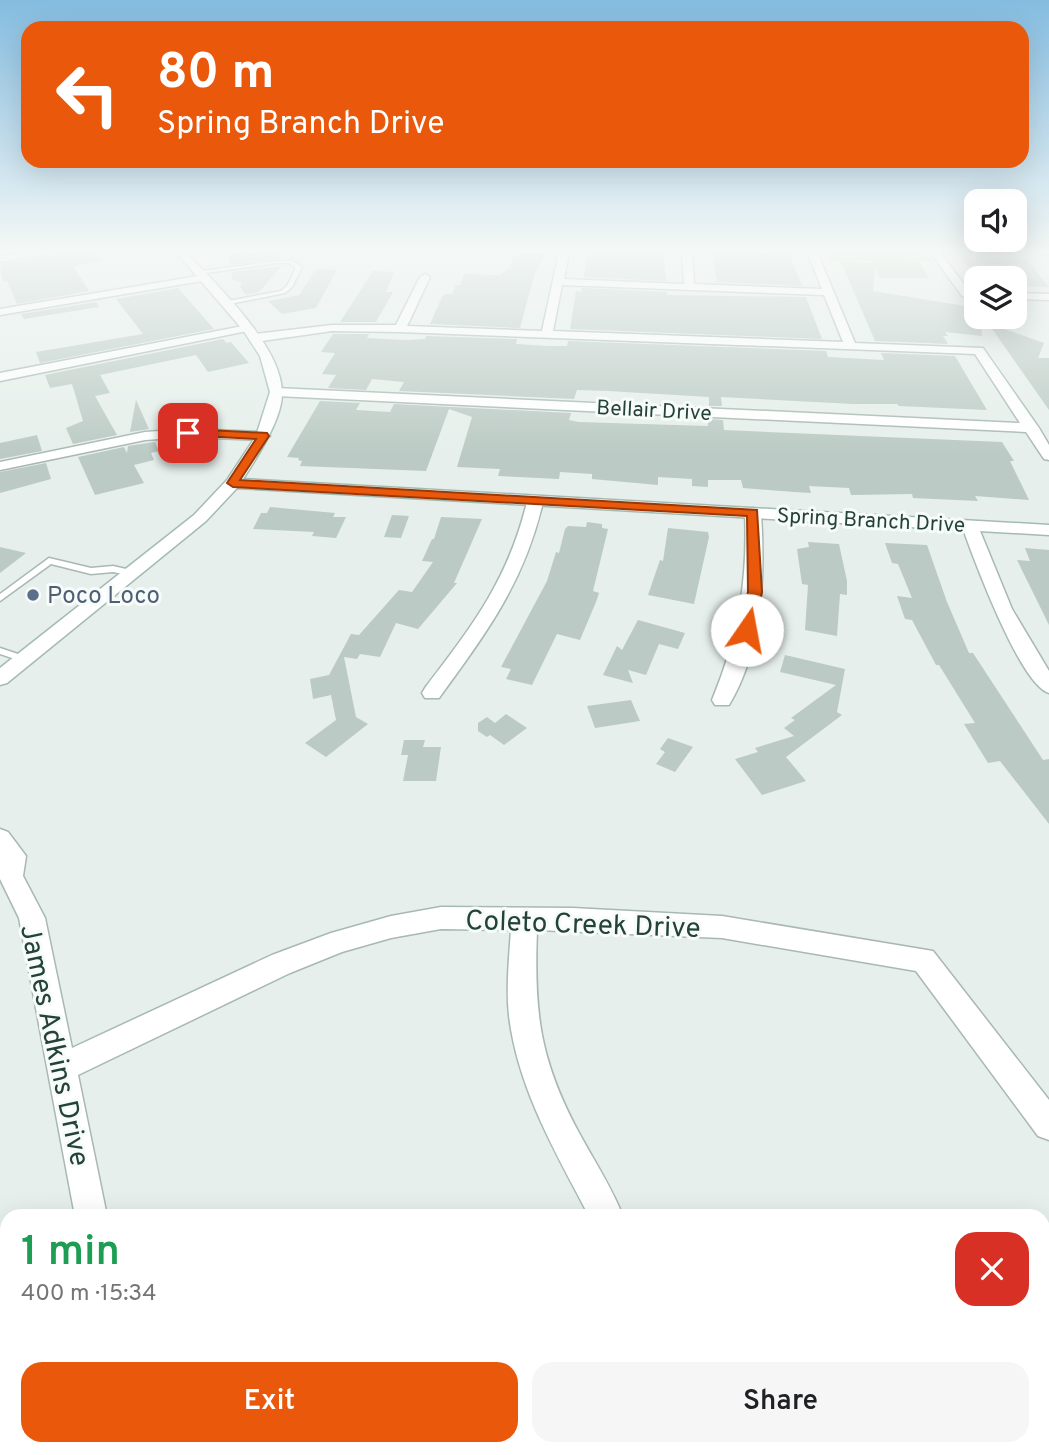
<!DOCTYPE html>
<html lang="en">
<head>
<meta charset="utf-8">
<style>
	:root { --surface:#fff; --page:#f6f6f6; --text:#202124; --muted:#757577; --accent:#ea580c }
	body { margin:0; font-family:Overpass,sans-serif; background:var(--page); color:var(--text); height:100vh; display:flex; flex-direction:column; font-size:26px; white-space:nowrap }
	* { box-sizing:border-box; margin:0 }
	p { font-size:23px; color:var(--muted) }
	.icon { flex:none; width:38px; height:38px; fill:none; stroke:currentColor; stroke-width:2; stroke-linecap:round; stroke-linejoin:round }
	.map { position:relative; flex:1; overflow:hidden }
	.details { position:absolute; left:0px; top:1209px; width:1050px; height:247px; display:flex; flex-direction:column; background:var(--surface); border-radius:21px 21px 0 0; box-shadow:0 7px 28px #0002 }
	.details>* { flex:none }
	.top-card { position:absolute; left:21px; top:21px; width:1008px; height:147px; border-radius:21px; box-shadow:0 7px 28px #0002; background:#ea580c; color:#fff; overflow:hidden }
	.buttons { position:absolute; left:964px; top:189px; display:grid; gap:14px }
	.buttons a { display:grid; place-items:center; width:63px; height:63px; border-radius:14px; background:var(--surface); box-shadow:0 7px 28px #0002; font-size:35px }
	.pin { position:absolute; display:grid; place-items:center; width:60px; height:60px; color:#fff; margin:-30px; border-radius:14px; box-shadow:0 4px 10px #0006 }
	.me { position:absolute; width:77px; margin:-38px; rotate:12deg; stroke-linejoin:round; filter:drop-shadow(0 0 5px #0008) }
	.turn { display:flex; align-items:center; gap:24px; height:147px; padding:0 21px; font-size:32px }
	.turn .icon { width:91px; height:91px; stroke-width:2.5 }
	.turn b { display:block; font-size:49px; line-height:60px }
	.round { display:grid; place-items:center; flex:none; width:74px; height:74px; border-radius:21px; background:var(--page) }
	.head { display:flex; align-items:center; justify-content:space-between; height:119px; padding:0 21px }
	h1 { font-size:42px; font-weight:600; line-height:52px; color:#1e9e55 }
	.primary-button { display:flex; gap:14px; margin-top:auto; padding:14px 21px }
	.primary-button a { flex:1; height:80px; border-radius:21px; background:var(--accent); color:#fff; font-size:28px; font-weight:600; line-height:80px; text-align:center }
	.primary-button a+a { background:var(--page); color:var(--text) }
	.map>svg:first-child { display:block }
	.green { fill:#bfe0c8 }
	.building { fill:#bbcac4 }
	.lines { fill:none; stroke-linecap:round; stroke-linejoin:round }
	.lane-casing { stroke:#a8b8b2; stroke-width:3 }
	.street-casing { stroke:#a8b8b2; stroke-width:3 }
	.secondary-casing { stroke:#a4bbb3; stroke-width:3 }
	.lane { fill:#fff; fill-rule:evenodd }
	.street { fill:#fff; fill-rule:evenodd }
	.secondary { fill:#fff; fill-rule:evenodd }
	.route { fill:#ea580c; stroke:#983908; stroke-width:2 }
	.service-dot { fill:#5c6f8a; stroke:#f7fbf9; stroke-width:2.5 }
	.labels { text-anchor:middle; stroke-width:6; stroke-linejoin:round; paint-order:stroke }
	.far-street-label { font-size:21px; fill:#24423a; stroke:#f7fbf9 }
	.service-label { font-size:24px; fill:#4e5e75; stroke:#f7fbf9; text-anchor:start }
	.near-street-label { font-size:28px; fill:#24423a; stroke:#f7fbf9 }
</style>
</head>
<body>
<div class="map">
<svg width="1049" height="1455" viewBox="0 0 1049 1455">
	<rect width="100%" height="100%" fill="#e6efeb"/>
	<polygon class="green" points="826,252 925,252 931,261 831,261"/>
	<g class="building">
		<polygon points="57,252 101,252 102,261 73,266 89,291 17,304 7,281 3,282 0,264 54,255"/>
		<polygon points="248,252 283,252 284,258 230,265 228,255"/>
		<polygon points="588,252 663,252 666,281 584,277"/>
		<polygon points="712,252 789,252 802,286 717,282"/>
		<polygon points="516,253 545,254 534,276 520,328 430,324 442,297 445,294 452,294 456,285 460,285 464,274 500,275 509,269"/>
		<polygon points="961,257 1026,259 1049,287 1024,286 1027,291 1015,290 1015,278 998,278 987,265 982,278 977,278"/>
		<polygon points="871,260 919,262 929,278 881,278 875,268 873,291 971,307 968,316 981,318 982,336 945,332 948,336 943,336 948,344 875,341 841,262 873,263"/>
		<polygon points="282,266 259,292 246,295 240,287 242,282 233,280 231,272"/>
		<polygon points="316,269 337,270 316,308 282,314 268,301 299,295"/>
		<polygon points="373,271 394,272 386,292 393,292 376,322 340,322"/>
		<polygon points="178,288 214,329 40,363 36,352 143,334 116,299"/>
		<polygon points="582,288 667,292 667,295 806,297 822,339 570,329 576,291 582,292"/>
		<polygon points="96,302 99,307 24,319 21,314"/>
		<polygon points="988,323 1044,343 1038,358 1049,358 1049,410"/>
		<polygon points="333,334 369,334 367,338 407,340 425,339 426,336 517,339 516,344 549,346 567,346 568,341 826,351 828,357 884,360 881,353 955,356 987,410 899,406 897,404 853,404 721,397 722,406 709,406 709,397 608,391 577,390 574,399 399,391 404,382 372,379 366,390 328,388 336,375 322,374 335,353 321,352"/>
		<polygon points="223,339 227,343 231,342 249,363 208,372 196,355 100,375 110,393 95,396 117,435 73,444 66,428 83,421 72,384 50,388 45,375"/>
		<polygon points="136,400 149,429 130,432"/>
		<polygon points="320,401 360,403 356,410 390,412 394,404 571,413 569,420 578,422 708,426 708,419 723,420 724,430 1002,442 1014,461 1010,461 1029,500 975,496 978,501 913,498 912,494 851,495 849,488 809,486 811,493 794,492 743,488 741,480 708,480 708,487 692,486 692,479 658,477 658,485 592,479 592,474 560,472 559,479 498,476 500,469 457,467 472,417 449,409 426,471 300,466 302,461 298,460 299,458 287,457"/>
		<polygon points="37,435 42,451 0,459 0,443"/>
		<polygon points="155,442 159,451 151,453 154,460 134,465 144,483 95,495 78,457 124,447 127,453 128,446"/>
		<polygon points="46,463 51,479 0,493 0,472"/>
		<polygon points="270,507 335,513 333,517 346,517 336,538 312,536 314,532 253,529 261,513 267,513"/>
		<polygon points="392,515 409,516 401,538 384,537"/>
		<polygon points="441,517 482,519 454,583 457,583 418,629 396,623 380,657 360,654 357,659 344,657 356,717 368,724 326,757 305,743 336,720 331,695 313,699 310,679 329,675 351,634 359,635 399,590 412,592 433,562 422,561 432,539 434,539"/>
		<polygon points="587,522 602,524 602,528 608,529 593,591 599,593 596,602 580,640 557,634 532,685 506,679 511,669 501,667 547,581 556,552 559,553 565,529 568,526 586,527"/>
		<polygon points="668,528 708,532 709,537 694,604 648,595 660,560 663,561"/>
		<polygon points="808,542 839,544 847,581 847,595 840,594 837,636 805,630 808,585 802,584 797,549 809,547"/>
		<polygon points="885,543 927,545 947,602 969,653 973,653 1043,760 1049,759 1049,824 1000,761 988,763 964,724 975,723 939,665 936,665 912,620 905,619 897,596 912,598 898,564 892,563"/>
		<polygon points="0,547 26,553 0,573"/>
		<polygon points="1025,548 1049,550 1049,625 1017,560 1030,561"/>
		<polygon points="638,620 685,633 678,649 659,644 646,675 628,670 633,683 603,675 617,646 622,650"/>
		<polygon points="785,655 845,669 837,712 842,715 786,757 806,781 762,795 735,759 758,752 755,748 794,736 784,728 795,720 791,718 836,685 780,672"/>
		<polygon points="631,700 640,721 595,728 587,706"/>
		<polygon points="506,714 527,728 504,745 490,735 487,737 478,731 478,723 487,717 495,723"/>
		<polygon points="668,738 693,747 675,772 656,764 665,752 660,749"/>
		<polygon points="404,740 425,740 423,747 441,747 436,781 403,781 408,755 401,755"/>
	</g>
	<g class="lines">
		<g class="lane-casing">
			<g id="lane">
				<polygon points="277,261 292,261 302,267 292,287 285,293 225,305 223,302 281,291 287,286 296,268 289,263 277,263 199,274 196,272"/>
				<polygon points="49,558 91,568 113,566 135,571 136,573 132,576 113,572 91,574 51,564 0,601 0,594"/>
				<polygon points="0,648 27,657 29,659 24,662 0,654"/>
			</g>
		</g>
		<g class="street-casing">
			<g id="street">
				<polygon points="31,252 54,252 0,262 0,256"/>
				<path d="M559,252H569L564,279L684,284L682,252H692L694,284L822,289L807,252H817L855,343L983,348L1039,428L1049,445V460L1044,459L1026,432L276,396L270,392L276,388L1020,423L975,354L400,332L332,331L255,342L249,338L255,334L332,325H396L420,277L425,274L430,277L407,326L542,331ZM562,285L824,295L843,342L553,331Z"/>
				<polygon points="930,252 940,252 969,291 976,292 976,298 962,296"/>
				<polygon points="1031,252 1049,252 1049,255"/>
				<polygon points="204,275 209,278 208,280 0,315 0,309"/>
				<polygon points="1015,293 1049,294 1049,300 1015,299"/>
				<polygon points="248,325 254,328 252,330 0,381 0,373"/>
				<polygon points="188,429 263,432 270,436 263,440 188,437 145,440 0,470 0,462 145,432"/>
				<path d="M535,497L543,502C524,583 487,632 439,698H425L422,693L425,688C473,625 508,580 527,502Z"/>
				<path d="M753,508L761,513C765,576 763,649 729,705H715L712,700C738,638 748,580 745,513Z"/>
				<path d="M970,521L978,526L1012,609L1049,671V693C1020,685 973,557 962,526Z"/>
				<path d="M0,829L8,832L26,856L23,876L45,918L72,1048L272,955L331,933L391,916L441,907L573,908L722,916L933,951L1049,1100V1140L1038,1136L916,971L722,938L537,930C534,1011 539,1058 578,1131C593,1159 611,1186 623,1216H589C556,1153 518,1089 509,1016C506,988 509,958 511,930L441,929L391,938L342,952L290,973L78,1075L107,1216H75L19,918L0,879Z"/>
				<polygon points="132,1449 170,1449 172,1455 134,1455"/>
				<polygon points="711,1449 750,1449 752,1455 713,1455"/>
			</g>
		</g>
		<g class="secondary-casing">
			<path id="secondary" d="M176,252H186C216,285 281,345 282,392C283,418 257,457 243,479L1049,525V535L237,488L206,521L7,683L0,685V668L194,515L227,480L256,436L270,392L260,356L243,330Z"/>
		</g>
		<use href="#lane" class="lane"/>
		<use href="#street" class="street"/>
		<use href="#secondary" class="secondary"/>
	</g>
	<linearGradient id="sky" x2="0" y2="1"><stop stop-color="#84bce0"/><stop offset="0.55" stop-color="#f4f8f6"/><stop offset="1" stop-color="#f4f8f6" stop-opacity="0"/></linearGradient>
	<rect width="1049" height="455" fill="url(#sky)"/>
	<polygon class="route" points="188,429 267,433 269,436 240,480 757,510 762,592 754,630 747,634 740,630 748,592 747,516 233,487 227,483 256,439 184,435 182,433"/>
	<circle class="service-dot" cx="33" cy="595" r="7"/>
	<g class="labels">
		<g class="far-street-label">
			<text transform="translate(654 410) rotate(3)" y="7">Bellair Drive</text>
			<text transform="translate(871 520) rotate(3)" y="7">Spring Branch Drive</text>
		</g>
		<g class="service-label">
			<text x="47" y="603">Poco Loco</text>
		</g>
		<g class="near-street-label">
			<text transform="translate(583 923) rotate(2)" y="10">Coleto Creek Drive</text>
			<text transform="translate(56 1045) rotate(78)" y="10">James Adkins Drive</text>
		</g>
	</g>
</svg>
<div class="buttons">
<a><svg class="icon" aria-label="sound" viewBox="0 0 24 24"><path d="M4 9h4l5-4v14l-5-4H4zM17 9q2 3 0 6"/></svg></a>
<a><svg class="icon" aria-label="layers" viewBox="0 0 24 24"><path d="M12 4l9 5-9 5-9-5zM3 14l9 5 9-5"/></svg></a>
</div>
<div class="pin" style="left:188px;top:433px;background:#d93025"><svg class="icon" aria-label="arrive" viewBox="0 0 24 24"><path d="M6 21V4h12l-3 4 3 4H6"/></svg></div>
<svg class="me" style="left:747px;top:630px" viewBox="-20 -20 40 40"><circle r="19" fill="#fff"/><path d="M0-13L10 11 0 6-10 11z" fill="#ea580c"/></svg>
<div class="top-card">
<div class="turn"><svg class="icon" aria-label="left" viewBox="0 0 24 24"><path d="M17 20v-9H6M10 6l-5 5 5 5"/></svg><div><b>80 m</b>Spring Branch Drive</div></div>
</div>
<section class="details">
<div class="head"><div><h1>1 min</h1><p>400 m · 15:34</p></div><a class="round" style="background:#d93025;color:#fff"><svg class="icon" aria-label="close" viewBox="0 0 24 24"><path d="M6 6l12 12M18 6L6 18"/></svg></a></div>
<div class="primary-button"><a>Exit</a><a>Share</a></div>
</section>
</div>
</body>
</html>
